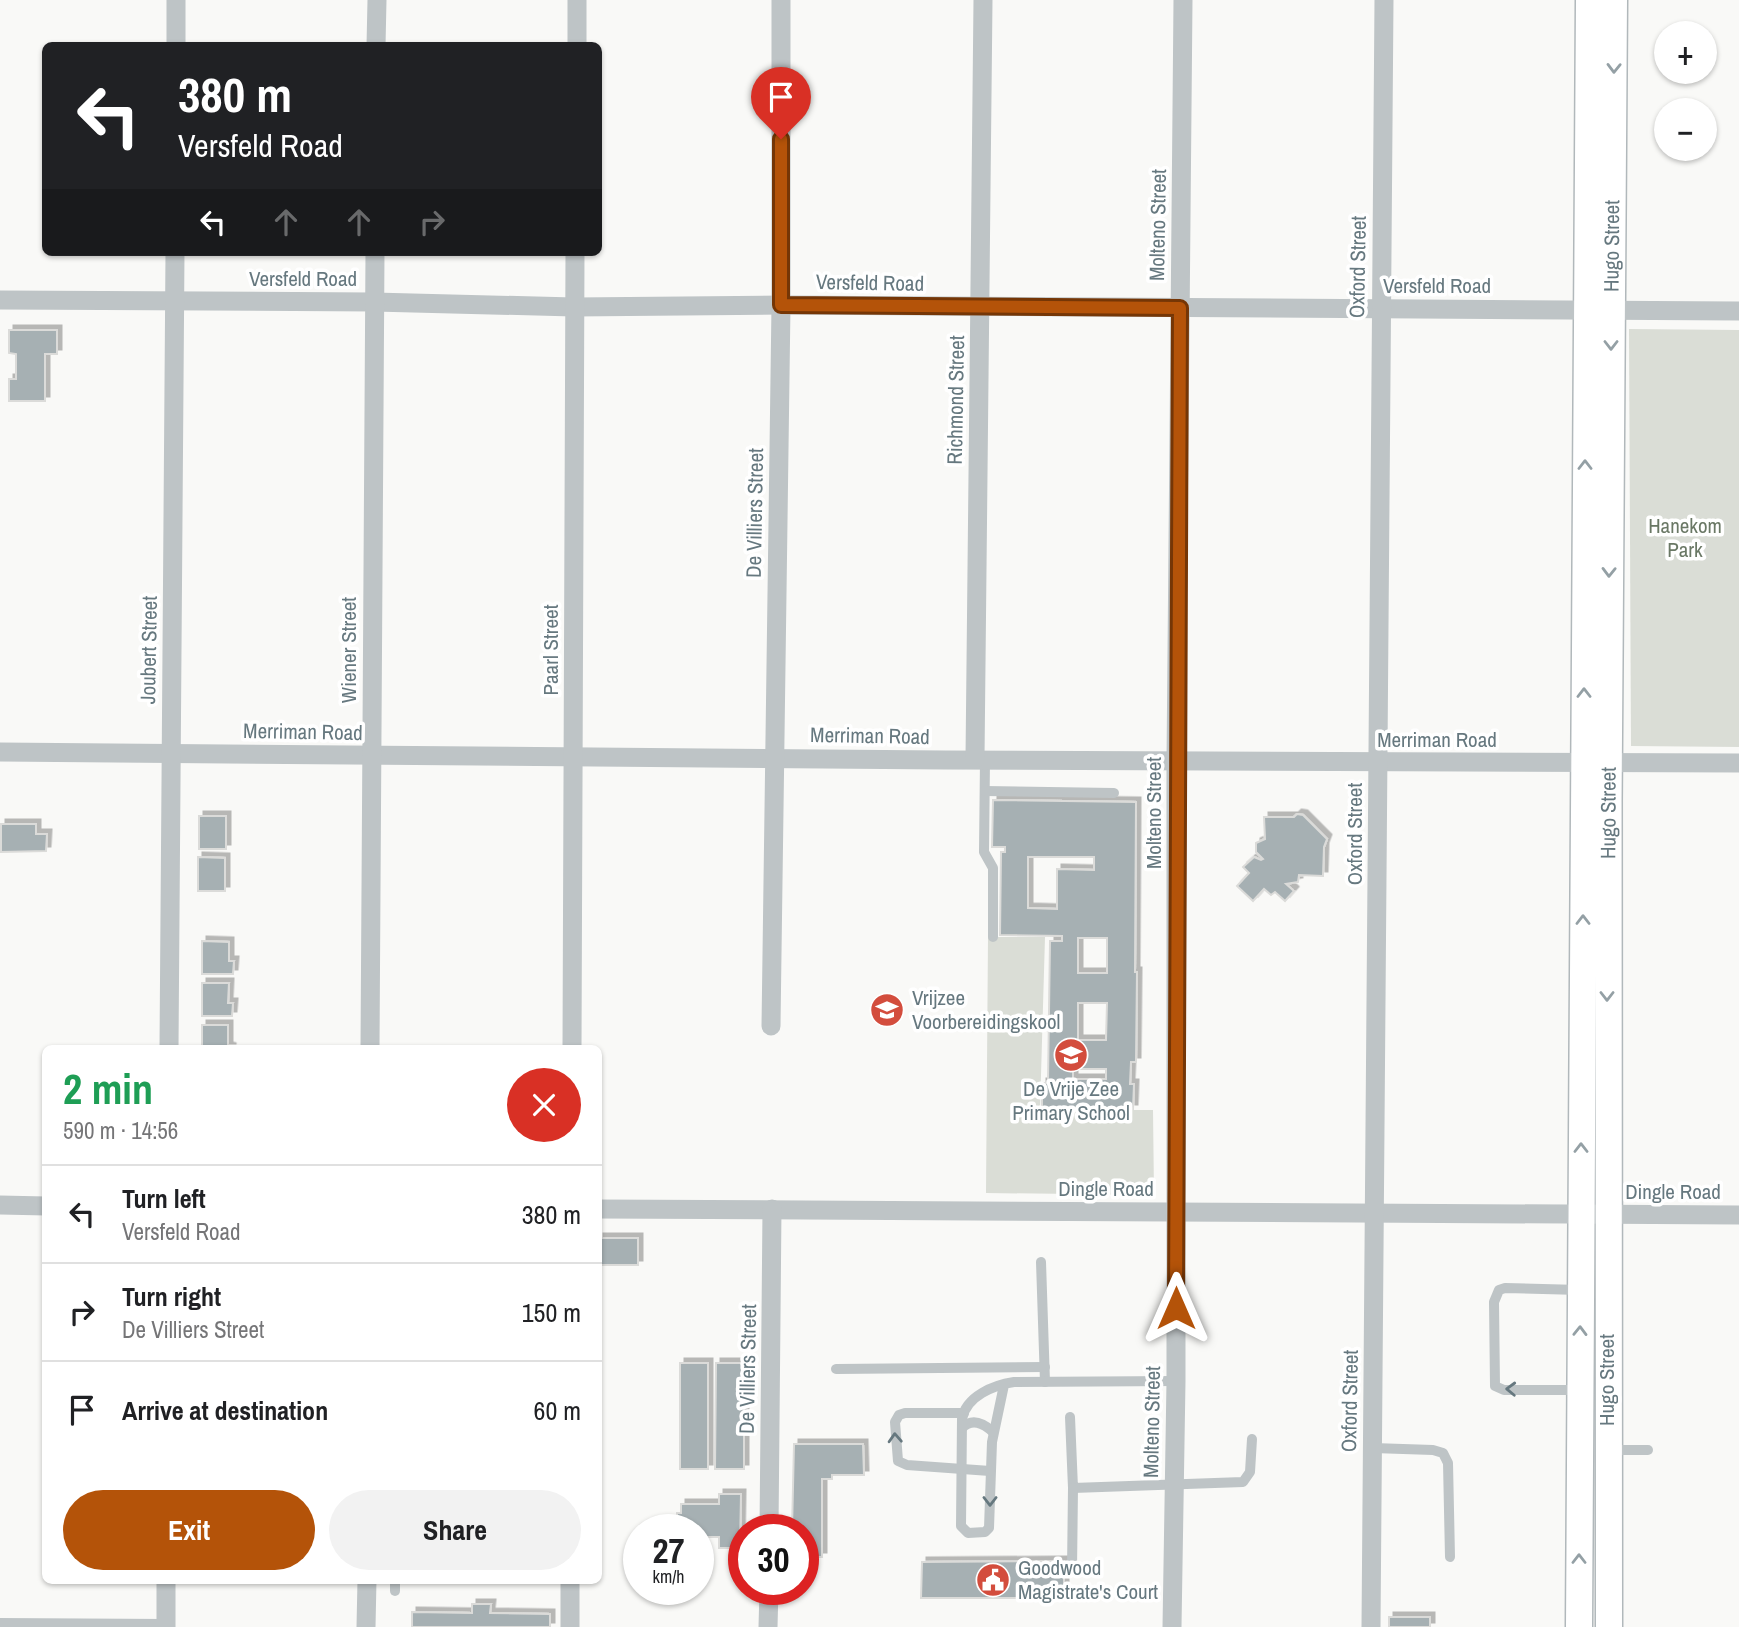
<!DOCTYPE html>
<html lang="en">
<head>
<meta charset="utf-8">
<style>
	:root { --surface:#fff; --page:#f2f2f2; --text:#202124; --muted:#757577; --line:#e0e0e0; --accent:#b45309 }
	body { margin:0; font-family:"Archivo Narrow",sans-serif; background:var(--page); color:var(--text); height:100vh; display:flex; flex-direction:column; font-size:26px; white-space:nowrap }
	* { box-sizing:border-box; margin:0 }
	p { font-size:23px; color:var(--muted) }
	.icon { flex:none; width:38px; height:38px; fill:none; stroke:currentColor; stroke-width:2; stroke-linecap:round; stroke-linejoin:round }
	.map { position:relative; flex:1; overflow:hidden }
	.sheet { position:absolute; left:42px; top:1045px; width:560px; height:539px; display:flex; flex-direction:column; background:var(--surface); border-radius:10px; box-shadow:0 2px 5px #0004 }
	.sheet>* { flex:none }
	.hud { position:absolute; left:42px; top:42px; width:560px; height:214px; border-radius:10px; box-shadow:0 2px 5px #0004; background:#202124; color:#fff; overflow:hidden }
	.tools { position:absolute; left:1654px; top:21px; display:grid; gap:14px }
	.tools a { display:grid; place-items:center; width:63px; height:63px; border-radius:50%; background:var(--surface); box-shadow:0 2px 5px #0004; font-size:35px }
	.speed { position:absolute; left:623px; top:1514px; display:flex; gap:14px; font-size:35px; font-weight:700; text-align:center }
	.speed>* { display:grid; place-content:center; width:91px; height:91px; border-radius:50%; background:var(--surface); box-shadow:0 2px 5px #0004; line-height:1 }
	.speed small { font-size:18px; font-weight:400 }
	.speed .limit { border:10px solid #d22; background:#fff; color:#111 }
	.pin { position:absolute; display:grid; place-items:center; width:60px; height:60px; color:#fff; margin:-72px -30px; border-radius:50% 50% 50% 0; rotate:-45deg; box-shadow:0 0 7px #0007 }
	.pin .icon { rotate:45deg }
	.me { position:absolute; width:77px; margin:-38px; rotate:0deg; stroke-linejoin:round; filter:drop-shadow(0 0 5px #0008) }
	.turn { display:flex; align-items:center; gap:24px; height:147px; padding:0 21px; font-size:32px }
	.turn .icon { width:91px; height:91px; stroke-width:2.5 }
	.turn b { display:block; font-size:49px; line-height:60px }
	.lanes { display:flex; align-items:center; height:66px; padding:0 21px; background:#0003; justify-content:center; gap:35px; direction:ltr }
	.lanes .off { opacity:.35 }
	.round { display:grid; place-items:center; flex:none; width:74px; height:74px; border-radius:37px; background:var(--page) }
	.overview { display:flex; align-items:center; justify-content:space-between; height:119px; padding:0 21px }
	h1 { font-size:42px; font-weight:700; line-height:52px; color:#1e9e55 }
	.primary-button { display:flex; gap:14px; margin-top:auto; padding:14px 21px }
	.primary-button a { flex:1; height:80px; border-radius:42px; background:var(--accent); color:#fff; font-size:28px; font-weight:700; line-height:80px; text-align:center }
	.primary-button a+a { background:var(--page); color:var(--text) }
	ul { padding:0; list-style:none }
	li { display:flex; align-items:center; gap:21px; height:98px; padding:0 21px; border-top:2px solid var(--line) }
	li div { flex:1 }
	li b { display:block; font-size:26px }
	li em { font-style:normal }
	.map>svg:first-child { display:block }
	.green { fill:#daddd6 }
	.building { fill:#a6b0b3; stroke:#dbdbd9; stroke-width:2; fill-rule:evenodd; filter:url(#shadow) }
	.lines { fill:none; stroke-linecap:round; stroke-linejoin:round }
	.secondary-casing { stroke:#b1b8bb; stroke-width:29 }
	.lane { stroke:#bec4c6; stroke-width:10 }
	.street { stroke:#bec4c6; stroke-width:19 }
	.secondary { stroke:#fff; stroke-width:26 }
	.oneway { stroke:#94a0a5 }
	.oneway2 { stroke:#66787f }
	.route-casing { stroke:#753606; stroke-width:18 }
	.route { stroke:#b45309; stroke-width:12 }
	.labels { text-anchor:middle; stroke-width:7; stroke-linejoin:round; paint-order:stroke }
	.street-label { font-size:21px; fill:#66787f; stroke:#fff }
	.park-label { font-size:21px; fill:#6a7865; stroke:#fff }
	.poi-label { font-size:21px; fill:#66787f; stroke:#fff; text-anchor:start }
</style>
</head>
<body>
<div class="map">
<svg width="1739" height="1627" viewBox="0 0 1739 1627">
	<defs>
		<filter id="shadow"><feDropShadow dx="4.5" dy="-4.5" stdDeviation="0" flood-color="#0004"/></filter>
	</defs>
	<rect width="100%" height="100%" fill="#f9f9f7"/>
	<g class="green">
		<polygon points="1629,329 1739,330 1739,747 1631,746"/>
		<polygon points="988,937 1045,937 1040,1110 1153,1110 1154,1195 986,1193"/>
	</g>
	<g class="building">
		<polygon points="9,330 57,330 57,354 45,354 45,401 9,401 9,379 16,379 16,354 9,353"/>
		<path d="M993,800L1136,802L1135,972H1137L1136,1062H1131L1130,1084H1134L1133,1109L1042,1108V1083H1048L1050,941H1062V936L1000,935L1001,852H1005V847H992ZM1028,857H1094V870L1057,869V909L1028,908ZM1078,938H1107V973H1078ZM1078,1003H1107L1106,1040H1078ZM1073,1069H1106V1079H1073Z"/>
		<polygon points="1297,814 1303,815 1327,839 1324,847 1323,876 1299,875 1298,882 1286,884 1294,891 1285,901 1275,892 1271,895 1264,889 1253,901 1237,886 1249,873 1243,867 1254,857 1261,860 1263,859 1256,852 1256,843 1265,839 1264,817 1294,817"/>
		<rect x="199" y="816" width="27" height="33"/>
		<polygon points="1,824 36,824 36,834 47,834 46,851 1,852"/>
		<polygon points="198,857 225,858 225,891 198,891"/>
		<polygon points="202,941 229,942 229,961 234,961 233,974 202,974"/>
		<polygon points="202,983 229,983 228,1003 233,1003 232,1016 202,1016"/>
		<polygon points="202,1025 228,1025 228,1047 232,1048 202,1048"/>
		<rect x="599" y="1238" width="39" height="27"/>
		<rect x="680" y="1363" width="28" height="106"/>
		<polygon points="716,1363 744,1363 744,1469 715,1469"/>
		<polygon points="794,1444 863,1444 864,1475 832,1475 832,1479 822,1479 822,1557 803,1557 803,1530 792,1530"/>
		<polygon points="719,1494 741,1494 740,1548 719,1548 719,1537 698,1537 698,1530 677,1530 677,1513 681,1513 681,1504 719,1504"/>
		<polygon points="1064,1561 1064,1598 921,1598 922,1562"/>
		<polygon points="472,1604 491,1604 490,1613 550,1614 550,1627 412,1627 412,1612 472,1613"/>
		<rect x="1389" y="1617" width="41" height="10"/>
	</g>
	<g class="lines">
		<g class="secondary-casing">
			<g id="secondary">
				<polyline points="1579,1627 1589,0"/>
				<path id="s1" d="M1609,1627C1606,1085 1609,542 1614,0"/>
			</g>
		</g>
		<g class="lane">
			<polyline points="985,760 984,852 993,868 993,937"/>
			<polyline points="985,791 1114,793"/>
			<polyline points="1041,1262 1045,1382"/>
			<polyline points="836,1369 1045,1367"/>
			<path d="M1004,1385L992,1442L989,1528L985,1532L968,1533L961,1526L962,1419C966,1396 994,1385 1014,1382L1176,1381"/>
			<polyline points="1578,1390 1504,1390 1495,1386 1494,1302 1499,1290 1505,1288 1580,1290"/>
			<polyline points="964,1413 905,1413 899,1415 895,1422 898,1461 907,1465 990,1471"/>
			<polyline points="1070,1417 1073,1488 1243,1482 1250,1472 1252,1439"/>
			<path d="M962,1428C972,1418 983,1423 993,1432"/>
			<polyline points="1373,1448 1433,1450 1443,1453 1448,1463 1450,1557"/>
			<polyline points="1608,1450 1648,1450"/>
			<polyline points="1072,1570 1073,1488"/>
			<polyline points="395,1591 395,1580"/>
			<polyline points="0,1623 166,1624"/>
		</g>
		<g class="street">
			<polyline points="176,46 176,0"/>
			<polyline points="376,46 377,0"/>
			<polyline points="577,46 577,0"/>
			<polyline points="0,300 374,302 574,307 781,305 1739,311"/>
			<polyline points="0,752 944,760 1739,763"/>
			<polyline points="975,759 983,0"/>
			<polyline points="771,1026 781,305 781,0"/>
			<polyline points="169,1048 175,252"/>
			<polyline points="370,1048 375,252"/>
			<polyline points="572,1048 575,252"/>
			<polyline points="0,1205 46,1206"/>
			<polyline points="598,1209 1739,1215"/>
			<polyline points="769,1530 772,1209"/>
			<polyline points="166,1627 166,1580"/>
			<polyline points="366,1627 367,1580"/>
			<polyline points="570,1627 570,1580"/>
			<polyline points="768,1627 769,1589"/>
			<polyline points="1172,1627 1176,1381 1176,761 1183,0"/>
			<polyline points="1371,1627 1384,0"/>
		</g>
		<use href="#secondary" class="secondary"/>
	</g>
	<defs><path id="oneway-chevron" d="M-2-3.5L2.5 0L-2 3.5" fill="none" stroke-width="1.6" stroke-linecap="round" stroke-linejoin="round" transform="scale(1.75)"/></defs>
	<g class="oneway">
		<use href="#oneway-chevron" transform="translate(1614 68) rotate(91)"/>
		<use href="#oneway-chevron" transform="translate(1611 345) rotate(90)"/>
		<use href="#oneway-chevron" transform="translate(1585 465) rotate(-90)"/>
		<use href="#oneway-chevron" transform="translate(1609 572) rotate(91)"/>
		<use href="#oneway-chevron" transform="translate(1584 693) rotate(-90)"/>
		<use href="#oneway-chevron" transform="translate(1583 920) rotate(-90)"/>
		<use href="#oneway-chevron" transform="translate(1607 996) rotate(90)"/>
		<use href="#oneway-chevron" transform="translate(1581 1148) rotate(-90)"/>
		<use href="#oneway-chevron" transform="translate(1580 1331) rotate(-89)"/>
		<use href="#oneway-chevron" transform="translate(1579 1559) rotate(-90)"/>
	</g>
	<g class="oneway2">
		<use href="#oneway-chevron" transform="translate(1511 1389) rotate(-178)"/>
		<use href="#oneway-chevron" transform="translate(895 1438) rotate(-93)"/>
		<use href="#oneway-chevron" transform="translate(990 1501) rotate(90)"/>
	</g>
	<g class="lines">
		<g class="route-casing">
			<polyline id="route" points="781,139 781,305 1180,308 1176,1308"/>
		</g>
		<use href="#route" class="route"/>
	</g>
	<defs>
		<g id="school-disc" transform="scale(1.75)"><circle r="9.5" fill="#d34d3d" stroke="#fff"/><path d="M0-5L7-2L0 1L-7-2ZM-4 1L0 2.5L4 1V4Q0 6-4 4Z" fill="#fff"/></g>
		<g id="civic-disc" transform="scale(1.75)"><circle r="9.5" fill="#d34d3d" stroke="#fff"/><path d="M-.6-6.5H3V-4.5H.6V-3L4-1V1h2V6H-6V1h2V-1L-.6-3ZM-1.2 2.5V6h2.4V2.5Z" fill="#fff"/></g>
	</defs>
	<g fill-rule="evenodd">
		<use href="#school-disc" x="887" y="1010"/>
		<use href="#school-disc" x="1071" y="1055"/>
		<use href="#civic-disc" x="993" y="1580"/>
	</g>
	<g class="labels">
		<g class="street-label">
			<text transform="translate(1158 225) rotate(-89)" y="7">Molteno Street</text>
			<text dy="7" stroke="none"><textPath href="#s1" startOffset="1381">Hugo Street</textPath></text>
			<text transform="translate(1358 267) rotate(-89)" y="7">Oxford Street</text>
			<text x="303" y="286">Versfeld Road</text>
			<text transform="translate(870 283) rotate(1)" y="7">Versfeld Road</text>
			<text x="1437" y="293">Versfeld Road</text>
			<text transform="translate(956 400) rotate(-89)" y="7">Richmond Street</text>
			<text transform="translate(755 513) rotate(-89)" y="7">De Villiers Street</text>
			<text transform="translate(149 650) rotate(-89)" y="7">Joubert Street</text>
			<text transform="translate(349 650) rotate(-90)" y="7">Wiener Street</text>
			<text transform="translate(551 650) rotate(-90)" y="7">Paarl Street</text>
			<text transform="translate(303 732) rotate(1)" y="7">Merriman Road</text>
			<text transform="translate(870 736) rotate(1)" y="7">Merriman Road</text>
			<text x="1437" y="747">Merriman Road</text>
			<text transform="translate(1154 813) rotate(-90)" y="7">Molteno Street</text>
			<text dy="7" stroke="none"><textPath href="#s1" startOffset="814">Hugo Street</textPath></text>
			<text transform="translate(1355 834) rotate(-90)" y="7">Oxford Street</text>
			<text x="1106" y="1196">Dingle Road</text>
			<text x="1673" y="1199">Dingle Road</text>
			<text transform="translate(748 1369) rotate(-89)" y="7">De Villiers Street</text>
			<text transform="translate(1607 1380) rotate(-90)" y="7">Hugo Street</text>
			<text transform="translate(1350 1401) rotate(-89)" y="7">Oxford Street</text>
			<text transform="translate(1152 1422) rotate(-89)" y="7">Molteno Street</text>
		</g>
		<g class="park-label">
			<text x="1685" y="533">Hanekom<tspan x="1685" dy="24">Park</tspan></text>
		</g>
		<g class="poi-label">
			<text x="912" y="1005">Vrijzee<tspan x="912" dy="24">Voorbereidingskool</tspan></text>
			<text x="1071" y="1096" text-anchor="middle">De Vrije Zee<tspan x="1071" dy="24">Primary School</tspan></text>
			<text x="1018" y="1575">Goodwood<tspan x="1018" dy="24">Magistrate's Court</tspan></text>
		</g>
	</g>
</svg>
<div class="tools">
<a>+</a>
<a>−</a>
</div>
<div class="speed"><div>27<small>km/h</small></div><div class="limit">30</div></div>
<div class="pin" style="left:781px;top:139px;background:#d93025"><svg class="icon" aria-label="arrive" viewBox="0 0 24 24"><path d="M6 21V4h12l-3 4 3 4H6"/></svg></div>
<svg class="me" style="left:1176px;top:1308px" viewBox="-20 -20 40 40"><path d="M0-17L14 15 0 8-14 15z" fill="#b45309" stroke="#fff" stroke-width="4"/></svg>
<div class="hud">
<div class="turn"><svg class="icon" aria-label="left" viewBox="0 0 24 24"><path d="M17 20v-9H6M10 6l-5 5 5 5"/></svg><div><b>380 m</b>Versfeld Road</div></div>
<div class="lanes"><svg class="icon" aria-label="left" viewBox="0 0 24 24"><path d="M17 20v-9H6M10 6l-5 5 5 5"/></svg><svg class="icon off" aria-label="ahead" viewBox="0 0 24 24"><path d="M12 20V5M6 11l6-6 6 6"/></svg><svg class="icon off" aria-label="ahead" viewBox="0 0 24 24"><path d="M12 20V5M6 11l6-6 6 6"/></svg><svg class="icon off" aria-label="right" viewBox="0 0 24 24"><path d="M7 20v-9h11M14 6l5 5-5 5"/></svg></div>
</div>
<section class="sheet">
<div class="overview"><div><h1>2 min</h1><p>590 m · 14:56</p></div><a class="round" style="background:#d93025;color:#fff"><svg class="icon" aria-label="close" viewBox="0 0 24 24"><path d="M6 6l12 12M18 6L6 18"/></svg></a></div>
<ul>
<li><svg class="icon" aria-label="left" viewBox="0 0 24 24"><path d="M17 20v-9H6M10 6l-5 5 5 5"/></svg><div><b>Turn left</b><p>Versfeld Road</p></div><em>380 m</em></li>
<li><svg class="icon" aria-label="right" viewBox="0 0 24 24"><path d="M7 20v-9h11M14 6l5 5-5 5"/></svg><div><b>Turn right</b><p>De Villiers Street</p></div><em>150 m</em></li>
<li><svg class="icon" aria-label="arrive" viewBox="0 0 24 24"><path d="M6 21V4h12l-3 4 3 4H6"/></svg><div><b>Arrive at destination</b></div><em>60 m</em></li>
</ul>
<div class="primary-button"><a>Exit</a><a>Share</a></div>
</section>
</div>
</body>
</html>
